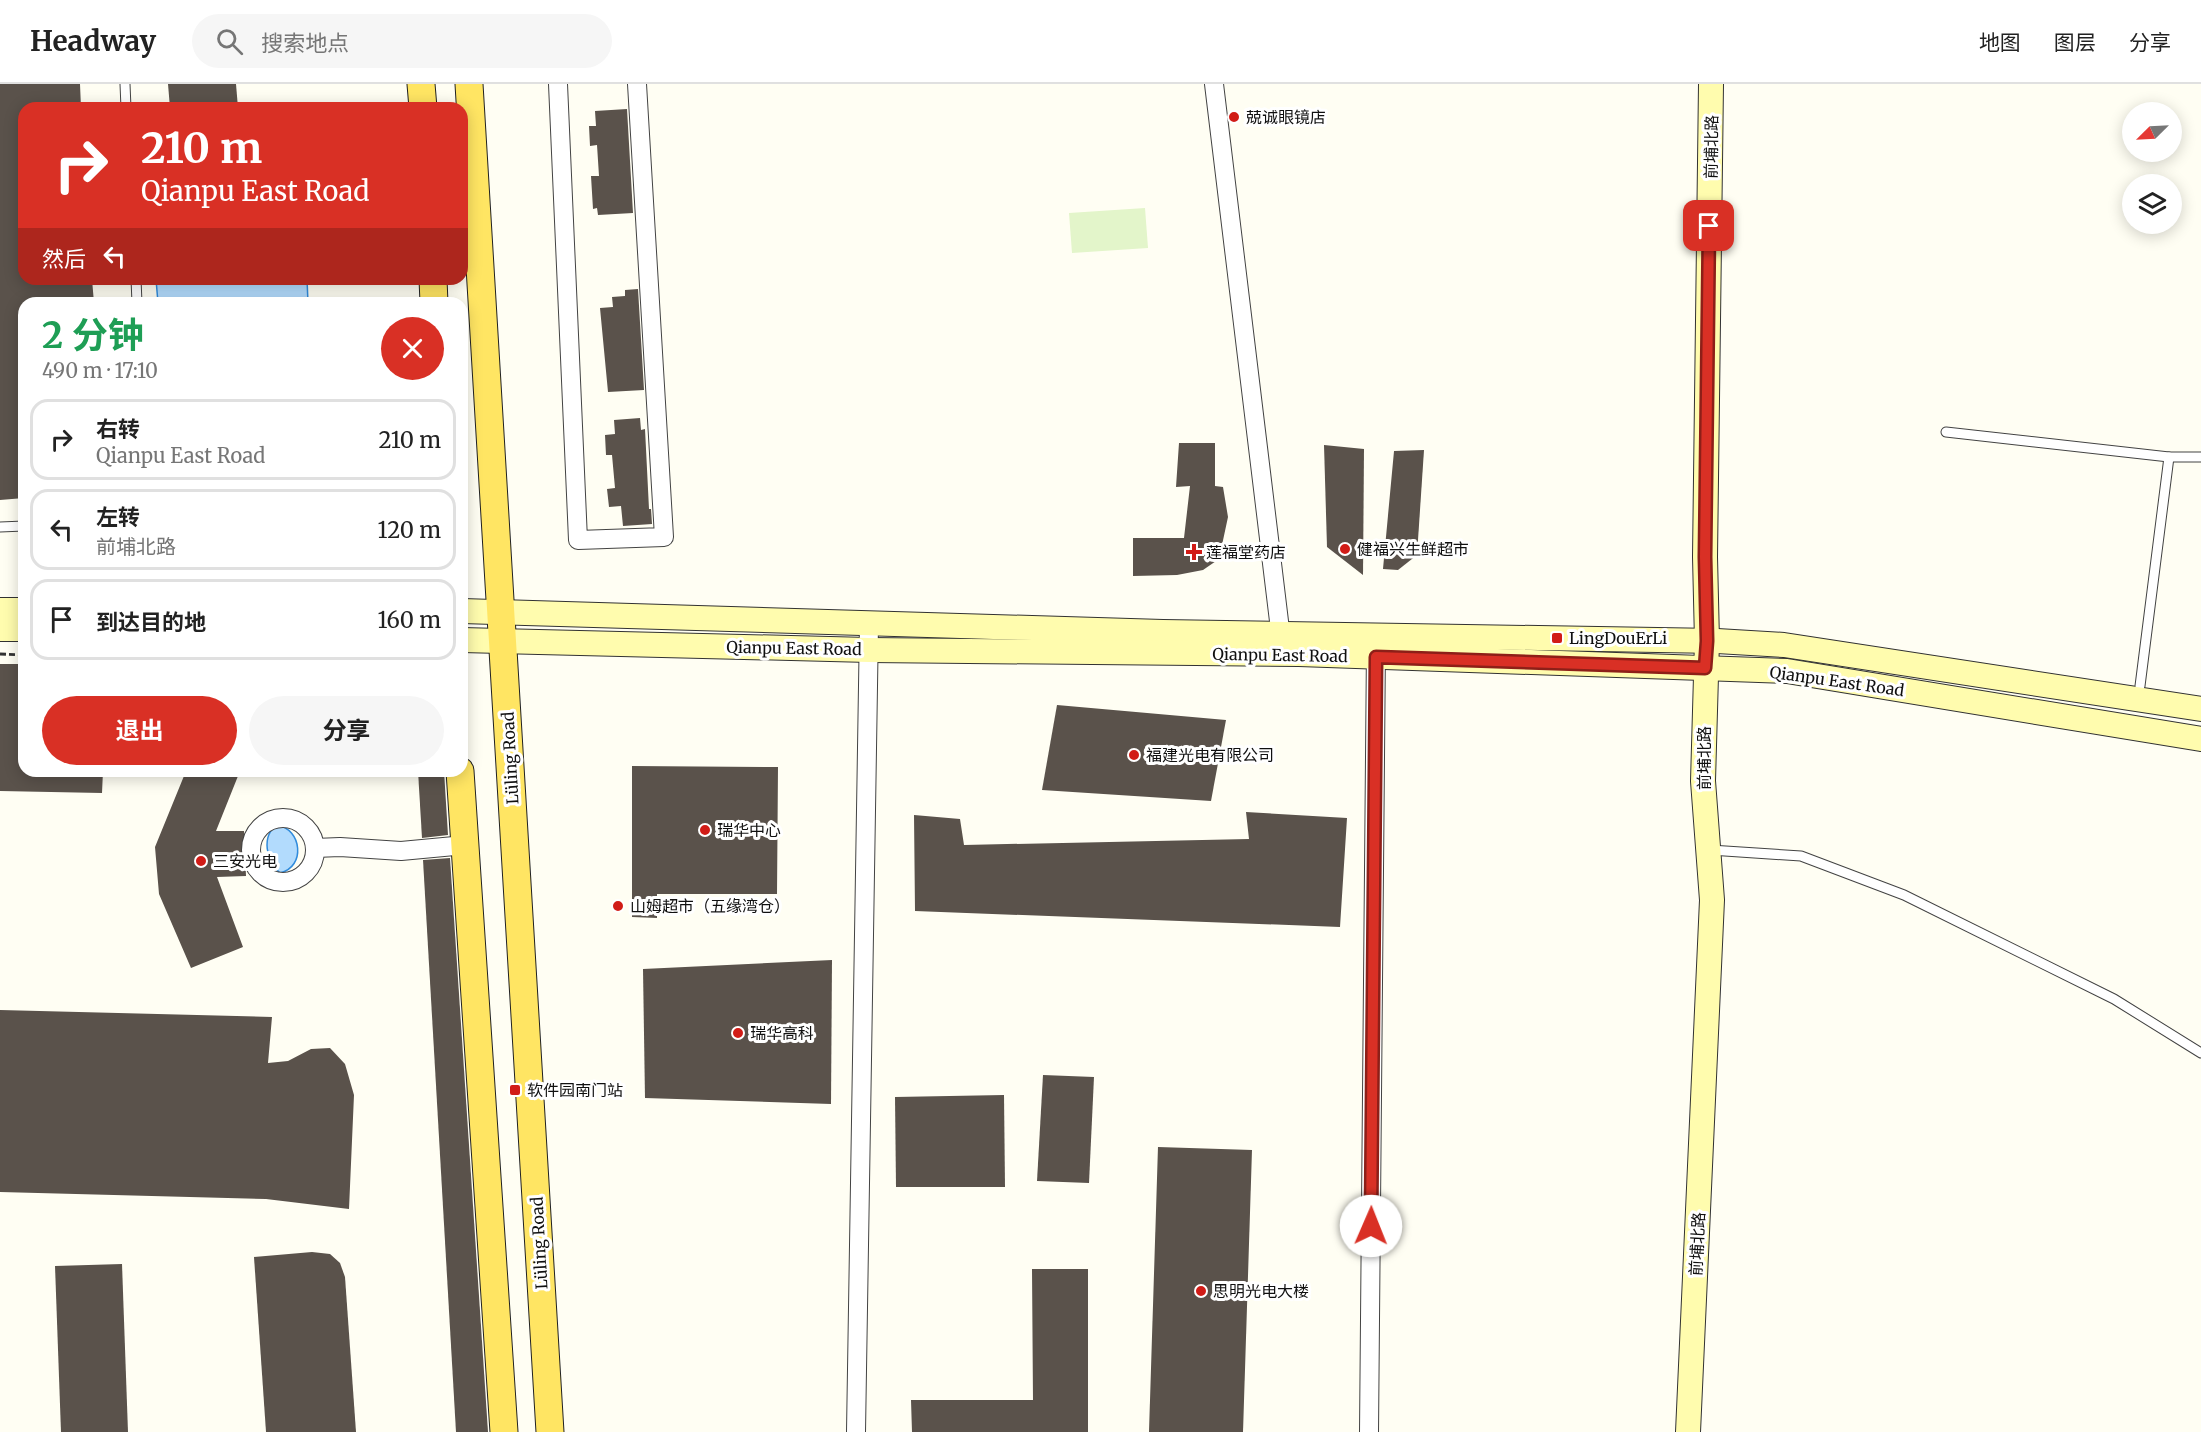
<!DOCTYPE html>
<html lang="zh">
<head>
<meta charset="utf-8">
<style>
	:root { --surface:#fff; --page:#f6f6f6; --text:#222; --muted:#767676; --line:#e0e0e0; --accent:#d93025 }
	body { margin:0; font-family:Merriweather,"Noto Sans SC",serif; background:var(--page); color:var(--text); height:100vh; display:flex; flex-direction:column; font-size:22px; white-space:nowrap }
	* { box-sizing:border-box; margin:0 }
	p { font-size:20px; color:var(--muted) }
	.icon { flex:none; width:33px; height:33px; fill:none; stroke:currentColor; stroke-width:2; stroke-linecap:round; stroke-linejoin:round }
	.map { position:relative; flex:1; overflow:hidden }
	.drawer { position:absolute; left:18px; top:213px; width:450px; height:480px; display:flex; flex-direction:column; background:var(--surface); border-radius:18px; box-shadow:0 3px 15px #0003 }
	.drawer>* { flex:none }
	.hud { position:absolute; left:18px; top:18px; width:450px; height:183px; border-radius:18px; box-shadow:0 3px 15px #0003; background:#d93025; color:#fff; overflow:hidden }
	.needle { width:39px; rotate:246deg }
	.fabs { position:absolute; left:2122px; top:18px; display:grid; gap:12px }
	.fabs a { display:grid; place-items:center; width:60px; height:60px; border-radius:50%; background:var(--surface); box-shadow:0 3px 15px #0003; font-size:30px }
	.pin { position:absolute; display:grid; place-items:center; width:51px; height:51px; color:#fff; margin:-26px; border-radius:12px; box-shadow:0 3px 9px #0006 }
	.me { position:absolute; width:66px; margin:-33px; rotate:1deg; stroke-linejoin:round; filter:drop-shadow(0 0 4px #0008) }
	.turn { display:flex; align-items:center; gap:21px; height:126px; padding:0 24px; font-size:27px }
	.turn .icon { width:78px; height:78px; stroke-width:2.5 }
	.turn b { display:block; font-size:42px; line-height:51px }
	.then { display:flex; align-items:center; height:57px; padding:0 24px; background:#0003; gap:12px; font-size:22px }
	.round { display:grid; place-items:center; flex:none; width:63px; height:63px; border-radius:32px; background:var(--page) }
	.head { display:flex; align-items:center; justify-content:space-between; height:102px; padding:0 24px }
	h1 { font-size:36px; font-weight:700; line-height:45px; color:#1e9e55 }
	.action { display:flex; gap:12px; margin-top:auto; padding:12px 24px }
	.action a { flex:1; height:69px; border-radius:36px; background:var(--accent); color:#fff; font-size:24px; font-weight:700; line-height:69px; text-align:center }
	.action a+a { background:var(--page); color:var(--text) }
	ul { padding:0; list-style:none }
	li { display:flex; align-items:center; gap:18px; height:81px; margin:0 12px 9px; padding:0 12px; border:3px solid var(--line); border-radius:18px }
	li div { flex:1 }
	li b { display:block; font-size:22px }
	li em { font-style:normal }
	header { display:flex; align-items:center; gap:36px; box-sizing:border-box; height:84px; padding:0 30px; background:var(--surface); border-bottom:2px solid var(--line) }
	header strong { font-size:28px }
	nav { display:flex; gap:33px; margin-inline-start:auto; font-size:21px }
	.search { width:420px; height:54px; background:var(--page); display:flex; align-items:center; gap:15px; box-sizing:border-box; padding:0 21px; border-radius:33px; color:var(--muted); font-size:22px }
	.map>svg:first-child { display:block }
	.pitch { fill:#e3f5ca }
	.water { fill:#b2dbfd; stroke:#308bdc; stroke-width:1.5 }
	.building { fill:#5a524b }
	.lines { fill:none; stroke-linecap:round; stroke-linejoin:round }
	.lane-casing { stroke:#434343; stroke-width:11 }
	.street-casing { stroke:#434343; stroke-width:20 }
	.secondary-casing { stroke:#323232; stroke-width:26 }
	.primary-casing { stroke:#212121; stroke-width:29 }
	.path { stroke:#323232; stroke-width:3; stroke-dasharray:6 3; stroke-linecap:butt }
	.lane { stroke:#fff; stroke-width:9 }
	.street { stroke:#fff; stroke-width:18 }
	.secondary { stroke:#fffcae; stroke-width:24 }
	.primary { stroke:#ffe563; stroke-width:27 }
	.route-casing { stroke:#8d1f18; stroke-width:15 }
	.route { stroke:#d93025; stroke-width:10 }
	.poi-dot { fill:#d11c17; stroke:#fff; stroke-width:2 }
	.labels { text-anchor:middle; stroke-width:6; stroke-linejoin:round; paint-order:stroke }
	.poi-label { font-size:16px; fill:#101010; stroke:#fff; text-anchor:start }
	.street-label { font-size:16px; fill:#101010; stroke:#fff }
</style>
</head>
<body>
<header>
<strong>Headway</strong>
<div class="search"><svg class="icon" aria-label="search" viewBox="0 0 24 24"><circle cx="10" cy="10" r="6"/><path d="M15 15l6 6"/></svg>搜索地点</div>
<nav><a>地图</a><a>图层</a><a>分享</a></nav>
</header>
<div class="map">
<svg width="2201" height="1348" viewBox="0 0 2201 1348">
	<rect width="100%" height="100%" fill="#fffef3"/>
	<polygon class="pitch" points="1145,124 1148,164 1072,169 1069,129"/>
	<g class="water">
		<polygon points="156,195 307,195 308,219 158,219"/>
		<path d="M277,741C302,745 306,783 280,789C266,777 261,752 277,741Z"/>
	</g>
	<g class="building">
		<polygon points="0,0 80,0 81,24 24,24 24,195 92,195 94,219 24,219 24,414 0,416"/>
		<polygon points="168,0 236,0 238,24 170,24"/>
		<polygon points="627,25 633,129 598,131 597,124 593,125 591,92 599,92 597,61 590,62 589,42 596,42 595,27"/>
		<polygon points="638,205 644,306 608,308 600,224 613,223 612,213 625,212 625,206"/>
		<polygon points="640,334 641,346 645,345 649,425 651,425 652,440 623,442 621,422 609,423 607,405 615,404 612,371 606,371 605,351 615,350 614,336"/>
		<polygon points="1179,359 1215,359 1215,402 1223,403 1228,433 1219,475 1203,486 1177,491 1133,492 1133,454 1184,454 1190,402 1176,403"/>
		<polygon points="1324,361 1364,365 1363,491 1327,463"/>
		<polygon points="1424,366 1417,471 1398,486 1383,485 1394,367"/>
		<polygon points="0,580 24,580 24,687 103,687 102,709 0,707"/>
		<polygon points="1057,621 1226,636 1211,717 1042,706"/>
		<polygon points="632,682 778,683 777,810 657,810 657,834 632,833"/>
		<polygon points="186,687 240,687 216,747 244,747 246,792 217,793 243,863 191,884 159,810 155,763"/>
		<polygon points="418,687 444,687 448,751 422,754"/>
		<polygon points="1246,728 1347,734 1340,843 915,827 914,731 960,735 964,761 1249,755"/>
		<polygon points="450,774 488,1348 456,1348 423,776"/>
		<polygon points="832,876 831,1020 645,1014 643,885"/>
		<polygon points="0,926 272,933 268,979 288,977 311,965 330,964 345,980 354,1011 349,1125 266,1115 0,1108"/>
		<polygon points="1043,991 1094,993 1089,1099 1037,1097"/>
		<polygon points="1004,1011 1005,1103 896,1103 895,1013"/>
		<polygon points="1158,1063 1252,1066 1243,1348 1149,1348"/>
		<polygon points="312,1168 330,1170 340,1179 345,1193 356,1348 266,1348 254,1173"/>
		<polygon points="122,1180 128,1348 61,1348 55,1182"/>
		<polygon points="1032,1185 1088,1185 1088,1348 912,1348 911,1316 1033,1316"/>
	</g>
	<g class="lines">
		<g class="lane-casing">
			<g id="lane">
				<polyline points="125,0 126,24"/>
				<polyline points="136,195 137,219"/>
				<polyline points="1946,348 2169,373 2201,373"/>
				<polyline points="0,443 24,442"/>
				<polyline points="2140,602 2169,373"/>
				<polyline points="1710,766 1801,772 1904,811 2114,915 2201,969"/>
			</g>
		</g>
		<g class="street-casing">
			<g id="street">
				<polyline points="558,0 578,456 664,453 637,0"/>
				<polyline points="1214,0 1282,562"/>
				<circle cx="283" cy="766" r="32"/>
				<polyline points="315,764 340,763 401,767 465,761"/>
				<polyline points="856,1348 869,540"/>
				<polyline points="1369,1348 1376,561"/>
			</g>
		</g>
		<g class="secondary-casing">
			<g id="secondary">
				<polyline points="0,526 24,526"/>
				<polyline points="462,527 1163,548 1717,557 1784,561 2201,625"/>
				<polyline points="0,545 24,545"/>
				<polyline points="462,556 869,566 1299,570 1787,587 2201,655"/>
				<polyline points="1688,1348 1712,816 1703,697 1707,557 1705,473 1711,0"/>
			</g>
		</g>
		<g class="primary-casing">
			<g id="primary">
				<polyline points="421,0 423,24"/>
				<polyline points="469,0 550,1348"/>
				<polyline points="433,195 434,219"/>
				<polyline points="460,687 504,1348"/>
			</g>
		</g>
		<polyline class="path" points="0,570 24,571"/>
		<use href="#lane" class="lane"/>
		<use href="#street" class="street"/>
		<use href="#secondary" class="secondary"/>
		<use href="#primary" class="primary"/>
	</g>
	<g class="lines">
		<g class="route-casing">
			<polyline id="route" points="1371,1142 1376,573 1705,584 1707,557 1705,473 1709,142"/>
		</g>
		<use href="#route" class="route"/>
	</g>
	<g class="poi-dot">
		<circle cx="1234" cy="33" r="6"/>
		<circle cx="1345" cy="465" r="6"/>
		<path d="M1191 459h6v6h6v6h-6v6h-6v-6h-6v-6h6z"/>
		<rect x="1551" y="548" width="12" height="12" rx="3"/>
		<circle cx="1134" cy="671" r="6"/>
		<circle cx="705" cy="746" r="6"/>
		<circle cx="201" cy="777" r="6"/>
		<circle cx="618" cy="822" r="6"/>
		<circle cx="738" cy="949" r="6"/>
		<rect x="509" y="1000" width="12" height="12" rx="3"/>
		<circle cx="1201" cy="1207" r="6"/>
	</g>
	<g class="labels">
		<g class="poi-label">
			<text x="1246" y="39">兢诚眼镜店</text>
			<text x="1357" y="471">健福兴生鲜超市</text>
			<text x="1206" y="474">莲福堂药店</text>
			<text x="1569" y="560">LingDouErLi</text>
			<text x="1146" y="677">福建光电有限公司</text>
			<text x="717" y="752">瑞华中心</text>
			<text x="213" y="783">三安光电</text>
			<text x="630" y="828">山姆超市（五缘湾仓）</text>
			<text x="750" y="955">瑞华高科</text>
			<text x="527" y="1012">软件园南门站</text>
			<text x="1213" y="1213">思明光电大楼</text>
		</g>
		<g class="street-label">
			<text transform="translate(1711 63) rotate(-89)" y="6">前埔北路</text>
			<text transform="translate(794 564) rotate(1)" y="6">Qianpu East Road</text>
			<text transform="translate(1280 571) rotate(1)" y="6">Qianpu East Road</text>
			<text transform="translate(1837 597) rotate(8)" y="6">Qianpu East Road</text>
			<text transform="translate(510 674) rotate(-93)" y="6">Lüling Road</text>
			<text transform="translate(1704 674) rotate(-90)" y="6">前埔北路</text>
			<text transform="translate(539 1159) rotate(-93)" y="6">Lüling Road</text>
			<text transform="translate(1697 1160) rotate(-87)" y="6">前埔北路</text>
		</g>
	</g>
</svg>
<div class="fabs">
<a><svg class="needle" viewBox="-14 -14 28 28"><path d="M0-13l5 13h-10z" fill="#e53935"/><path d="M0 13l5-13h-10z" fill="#767676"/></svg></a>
<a><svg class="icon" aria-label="layers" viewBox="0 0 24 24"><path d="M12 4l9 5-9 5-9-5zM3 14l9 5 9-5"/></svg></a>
</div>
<div class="pin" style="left:1709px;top:142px;background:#d93025"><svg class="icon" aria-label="arrive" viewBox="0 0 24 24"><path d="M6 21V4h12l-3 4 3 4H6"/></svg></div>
<svg class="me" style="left:1371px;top:1142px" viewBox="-20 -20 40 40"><circle r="19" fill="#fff"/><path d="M0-13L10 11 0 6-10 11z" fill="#d93025"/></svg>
<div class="hud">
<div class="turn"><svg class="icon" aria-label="right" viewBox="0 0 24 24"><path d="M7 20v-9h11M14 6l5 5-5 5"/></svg><div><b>210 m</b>Qianpu East Road</div></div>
<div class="then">然后<svg class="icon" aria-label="left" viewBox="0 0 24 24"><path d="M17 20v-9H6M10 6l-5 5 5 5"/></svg></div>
</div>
<section class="drawer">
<div class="head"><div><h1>2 分钟</h1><p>490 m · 17:10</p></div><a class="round" style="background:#d93025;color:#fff"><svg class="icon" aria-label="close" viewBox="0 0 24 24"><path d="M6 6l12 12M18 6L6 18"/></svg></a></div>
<ul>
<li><svg class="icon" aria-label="right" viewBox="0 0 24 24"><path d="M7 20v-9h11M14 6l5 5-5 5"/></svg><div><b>右转</b><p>Qianpu East Road</p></div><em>210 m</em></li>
<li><svg class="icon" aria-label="left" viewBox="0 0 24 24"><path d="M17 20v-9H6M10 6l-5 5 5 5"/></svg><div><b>左转</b><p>前埔北路</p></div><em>120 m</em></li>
<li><svg class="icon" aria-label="arrive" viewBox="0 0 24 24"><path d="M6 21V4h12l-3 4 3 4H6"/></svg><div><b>到达目的地</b></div><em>160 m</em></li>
</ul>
<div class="action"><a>退出</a><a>分享</a></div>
</section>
</div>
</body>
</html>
